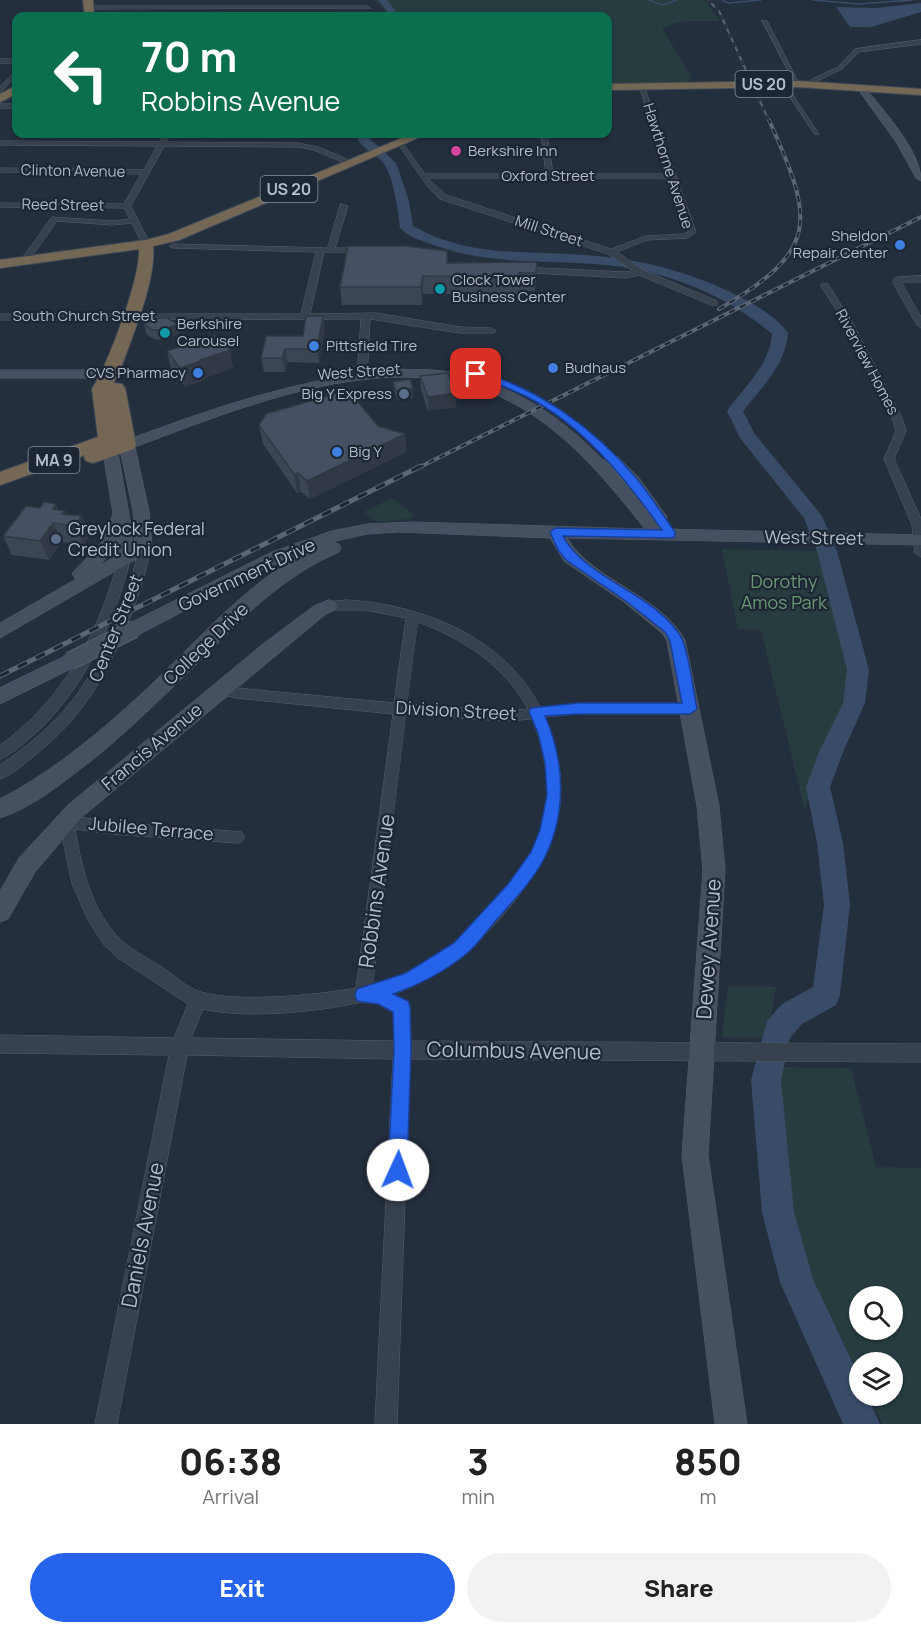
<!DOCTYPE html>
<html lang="en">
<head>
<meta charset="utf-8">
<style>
	:root { --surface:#fff; --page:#f2f2f2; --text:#222; --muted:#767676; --accent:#2563eb }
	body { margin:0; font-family:Manrope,sans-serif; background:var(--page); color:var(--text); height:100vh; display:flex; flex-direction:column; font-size:22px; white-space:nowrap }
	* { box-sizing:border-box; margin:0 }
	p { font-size:20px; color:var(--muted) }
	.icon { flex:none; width:33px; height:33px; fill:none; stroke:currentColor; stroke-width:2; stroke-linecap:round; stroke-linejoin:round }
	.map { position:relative; height:1424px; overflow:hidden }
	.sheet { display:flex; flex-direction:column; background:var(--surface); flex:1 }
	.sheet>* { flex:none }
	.banner { position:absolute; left:12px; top:12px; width:600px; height:126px; border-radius:12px; box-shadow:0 2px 4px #0004; background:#0b6e4f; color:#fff; overflow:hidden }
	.controls { position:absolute; left:849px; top:1286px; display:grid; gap:12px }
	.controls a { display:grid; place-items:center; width:54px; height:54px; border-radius:50%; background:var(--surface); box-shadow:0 2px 4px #0004; font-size:30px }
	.pin { position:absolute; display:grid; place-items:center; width:51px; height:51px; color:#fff; margin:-26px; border-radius:12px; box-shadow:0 3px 9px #0006 }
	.me { position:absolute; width:66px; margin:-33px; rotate:2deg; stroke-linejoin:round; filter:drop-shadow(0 0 4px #0008) }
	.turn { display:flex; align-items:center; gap:21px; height:126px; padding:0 30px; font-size:27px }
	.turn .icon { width:78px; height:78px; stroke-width:2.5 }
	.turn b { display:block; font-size:42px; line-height:51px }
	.eta { display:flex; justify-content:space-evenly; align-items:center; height:102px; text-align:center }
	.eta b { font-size:36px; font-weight:800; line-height:42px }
	.button { display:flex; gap:12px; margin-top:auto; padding:12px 30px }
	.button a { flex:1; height:69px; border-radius:36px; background:var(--accent); color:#fff; font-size:24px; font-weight:800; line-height:69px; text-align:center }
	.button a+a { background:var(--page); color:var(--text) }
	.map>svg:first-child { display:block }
	.green { fill:#263c3f; fill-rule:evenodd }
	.water { fill:#394c67 }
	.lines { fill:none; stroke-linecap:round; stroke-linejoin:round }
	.stream { stroke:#394c67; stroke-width:1.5 }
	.river { fill:#394c67; fill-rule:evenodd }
	.street-casing { stroke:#565f6c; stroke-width:1 }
	.secondary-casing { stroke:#565f6c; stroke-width:1 }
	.highway-casing { stroke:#434c59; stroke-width:2 }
	.street { fill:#38414e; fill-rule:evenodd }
	.secondary { fill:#465061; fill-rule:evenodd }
	.highway { fill:#746855; fill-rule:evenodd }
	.rail-far2-casing { stroke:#5a6575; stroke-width:2 }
	.rail-far1-casing { stroke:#5a6575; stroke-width:4 }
	.rail-casing { stroke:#5a6575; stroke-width:5 }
	.rail-far2 { stroke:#1d2633; stroke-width:1.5; stroke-dasharray:5; stroke-linecap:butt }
	.rail-far1 { stroke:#1d2633; stroke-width:2; stroke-dasharray:6; stroke-linecap:butt }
	.rail { stroke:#1d2633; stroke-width:3; stroke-dasharray:10; stroke-linecap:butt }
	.secondary-bridge-casing { stroke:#565f6c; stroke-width:19; stroke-linecap:butt }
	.secondary-bridge { stroke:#465061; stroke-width:17 }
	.wall { fill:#3b4654 }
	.shaded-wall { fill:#303945 }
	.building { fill:#455162; stroke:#303945; stroke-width:1.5 }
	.route { fill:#2563eb; stroke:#184099; stroke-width:1.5 }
	.hotel-dot { fill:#d1479c; stroke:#1d2633; stroke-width:2 }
	.shop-dot { fill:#3f7fe0; stroke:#1d2633; stroke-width:2 }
	.culture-dot { fill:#0f9aa8; stroke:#1d2633; stroke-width:2 }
	.service-dot { fill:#5c6f8a; stroke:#1d2633; stroke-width:2 }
	.labels { text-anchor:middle; stroke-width:4.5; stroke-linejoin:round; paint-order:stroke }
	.far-poi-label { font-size:15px; fill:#b4bcc9; stroke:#1d2633; text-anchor:start }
	.far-street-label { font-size:15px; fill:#b4bcc9; stroke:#1d2633 }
	.shield { fill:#1d2633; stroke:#878f9c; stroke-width:1.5 }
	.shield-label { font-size:16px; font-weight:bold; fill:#b4bcc9 }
	.poi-label { font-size:18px; fill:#b4bcc9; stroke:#1d2633; text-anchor:start }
	.street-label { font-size:18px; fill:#b4bcc9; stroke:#1d2633 }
	.park-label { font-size:18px; fill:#6b9a76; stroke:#1d2633 }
	.near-street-label { font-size:21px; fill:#b4bcc9; stroke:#1d2633 }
</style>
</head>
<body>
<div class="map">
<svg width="921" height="1424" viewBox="0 0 921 1424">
	<rect width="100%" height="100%" fill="#242f3e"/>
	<g class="green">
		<polygon points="373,0 704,0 720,21 682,21 662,28 691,76 688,83 608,84 608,16 388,16 384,9"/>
		<polygon points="392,498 415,515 410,519 376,522 364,512"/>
		<polygon points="722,549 818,551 845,650 848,689 843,713 818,759 805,811 761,630 738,629"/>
		<polygon points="728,986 776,987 767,1038 722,1037"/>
		<path d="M777,1067L851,1068L876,1167L921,1168V1424H882L869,1395H892V1362H860L859,1375L814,1281L793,1229L787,1200L777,1107ZM860,1296H892V1329H860Z"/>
	</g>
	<polygon class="water" points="921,3 921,12 871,27 850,27 836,7 877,8"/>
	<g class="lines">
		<g class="stream">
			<polyline points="649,0 663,5 677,0"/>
			<polyline points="722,0 728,3 761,0"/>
			<polyline points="813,0 859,4 912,0"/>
		</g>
		<g class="river">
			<polygon points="378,0 387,0 395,10 396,16 388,16 387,11"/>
			<path d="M357,134H367L368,137L396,163L409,201L413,226C473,260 532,249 596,256C641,260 687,271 728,291C749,301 774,314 788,333C785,366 763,386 743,411L754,433L822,516L837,551L869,670L865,703L843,752L830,787L843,843L850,905L840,995L836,1005L802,1024L790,1038L781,1080L794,1212L813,1279L860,1378V1395H867L880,1424H843L780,1282L762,1212L751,1080L767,1021L782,1004L813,987L824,905L817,843L806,787L819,752L843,703L847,670L817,551L804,518L740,438L727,411C745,385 769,367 772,334C730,298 678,276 623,267C555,257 496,269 428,243C419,240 407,236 400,228C398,210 394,179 384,164C377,154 356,146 357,134Z"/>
		</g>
		<g class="street-casing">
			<g id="street">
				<polygon points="89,6 368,6 371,8 87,9"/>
				<polygon points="762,20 767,21 800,85 795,84"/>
				<polygon points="921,40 921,44 859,52 842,69 817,81 816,86 811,85 812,79 838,67 855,49"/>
				<rect x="0" y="59" width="16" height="4"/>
				<polygon points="16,71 16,76 0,93 0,87"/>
				<polygon points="781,83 785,83 819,134 815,134"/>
				<path d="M639,85L644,86L696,232L687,238L647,240L617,252L643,270L717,301V305H711L639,275L625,278L517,272V268L520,267L625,272L633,271L608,254L440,199L428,187L397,143L402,142L425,174H546L541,134H547L553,174H668ZM428,178H670L688,231L685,234L646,236L611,249L446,195Z"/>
				<rect x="0" y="104" width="16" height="4"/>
				<polygon points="164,134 170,134 166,142 298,143 318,147 354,162 347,164 314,150 298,147 164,146 131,206 150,244 149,246 143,246 132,223 112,225 57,221 27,263 21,263 20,261 52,217 112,221 130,219 124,208 0,207 0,203 124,204 141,174 0,172 0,168 144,170 157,146 0,145 0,141 159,142"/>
				<polygon points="341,204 348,206 335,248 365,248 369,250 365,252 324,252 310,314 376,313 460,327 491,328 496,331 494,333 460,333 370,319 367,377 362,380 357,377 361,319 0,320 0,314 301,314 316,252 173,248 169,246 173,244 327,248"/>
				<polygon points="921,276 921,282 901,282 921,317 921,328 917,325 893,283 894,278 897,277"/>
				<polygon points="822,284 828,284 852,322 902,418 906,431 894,459 921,519 921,557 915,553 912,525 884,459 896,431 892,418 844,322 821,286"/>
				<path d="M144,543L150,547C147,573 138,598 128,622C107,676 80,720 34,756C24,764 12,775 0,779V765C60,724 88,689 116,622C126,597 135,573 138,547Z"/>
				<path d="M125,553L131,557C115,622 82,694 30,738C22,745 11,755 0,759V745C63,700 100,632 119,557Z"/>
				<path d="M346,600C421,604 504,637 540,707L577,704H690L695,705L697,709L695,713L690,714H577L545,717C578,797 557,852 503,915C472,951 439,978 393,994L408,1001L410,1007L411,1041L921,1044V1062L410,1059L397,1424H375L393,1059L187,1055L117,1424H95L169,1055L0,1053V1035L174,1038L188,1004L118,958L104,945L87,918L72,883L59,821L61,817L66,815L112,822L242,832L244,837L242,842L237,843L112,834L75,829C81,866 92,913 121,940C134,952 150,959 163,968C175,976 187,988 201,992C237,1003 319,995 356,988L393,714L236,698L217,693L215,689L222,684L236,688L394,703L406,618L365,610H329L323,606L329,602ZM418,622C462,638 505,666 528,709L506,711L407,704ZM406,715L506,721L532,719C550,762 554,815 529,856C519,875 504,891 490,907C455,947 424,970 373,984ZM361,1002L379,1004L394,1012V1041L191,1038L203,1009C245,1019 319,1012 361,1002Z"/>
			</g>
		</g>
		<g class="secondary-casing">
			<g id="secondary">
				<path d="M858,86H864C883,111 921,150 921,181L916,178L896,142L857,88Z"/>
				<path d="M397,369C412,370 428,369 443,371C528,385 583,433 636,497L604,459L607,456H617L639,478L667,517L665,521L657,522L663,529L921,535V545L567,538C593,581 659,594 685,640L719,806L725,870L708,1155L747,1424H715L682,1155L703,870L697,806L667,641L663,634L624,602L564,561L550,538L398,532L367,534L340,540L314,548L254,574L140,634L134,636L128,634L125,629L128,624L272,552L332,531L367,524L413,522L645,529C606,480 567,432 511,402C399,341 244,406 135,447L149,511L152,547L150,551L0,638V623L76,579L72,574L75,570L102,542L113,514L101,440L103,437L115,433L122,437L116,442L131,525L133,546L135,545L133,511L119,445L122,442C212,408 300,378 397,369ZM116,548V556L99,566Z"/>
				<polygon points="0,370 111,370 118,374 111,378 0,378"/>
				<path d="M333,542L339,544L341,548L339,552C283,576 242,618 200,661C159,700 120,740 74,774C52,791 27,809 0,818V799C57,769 105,728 152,684C203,636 264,562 333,542Z"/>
				<polygon points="329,600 335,602 338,606 335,610 326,614 82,817 35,872 8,919 0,922 0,891 19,858 68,805 263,644 314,606"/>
				<polygon points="70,654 77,656 79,661 77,666 0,704 0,688"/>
			</g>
		</g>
		<g class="highway-casing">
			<g id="highway">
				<polygon points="83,0 93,0 94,16 85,16"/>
				<polygon points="798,81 921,89 921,95 798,87 608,90 608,84"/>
				<polygon points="16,86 16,94 0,102 0,94"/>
				<path d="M412,134H427L179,240L153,246C156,283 131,338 119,374L113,383L122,384L125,388L136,445L134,449L93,463L86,461L84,457L85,455L0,485V472L98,437L92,389C108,365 141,277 139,249L0,268V260L146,240L169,234Z"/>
			</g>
		</g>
		<use href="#street" class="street"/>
		<use href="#secondary" class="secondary"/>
		<use href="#highway" class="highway"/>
		<g class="rail-far2-casing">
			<polyline id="rail-far2" points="708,0 719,11 769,121"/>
		</g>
		<g class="rail-far1-casing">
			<g id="rail-far1">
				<path d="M719,309C821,250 814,220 769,120"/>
				<polyline points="418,468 921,217"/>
			</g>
		</g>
		<g class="rail-casing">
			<polyline id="rail" points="0,676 421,466"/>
		</g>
		<use href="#rail-far2" class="rail-far2"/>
		<use href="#rail-far1" class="rail-far1"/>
		<use href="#rail" class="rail"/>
		<g class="secondary-bridge-casing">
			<polyline id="secondary-bridge" points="70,661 134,629"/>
		</g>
		<use href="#secondary-bridge" class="secondary-bridge"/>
	</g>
	<g class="wall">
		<polygon points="447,251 448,263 537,262 535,291 518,291 518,295 423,294 422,305 342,305 340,287"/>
		<polygon points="144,324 180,333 166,339 156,340 146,334"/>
		<polygon points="325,329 319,363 287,362 285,372 264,372 261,358 303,336"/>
		<polygon points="230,350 233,368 205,378 205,380 185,387 171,369 167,351"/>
		<polygon points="420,376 456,393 456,407 428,411 421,390"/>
		<polygon points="393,382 414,398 397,400 394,391"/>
		<polygon points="259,425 378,426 405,434 406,452 310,499 301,492 297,493 263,444"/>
		<polygon points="59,510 66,514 82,516 90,535 83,545 62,542 49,560 12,555 3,536"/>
	</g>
	<g class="shaded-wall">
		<polygon points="423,276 423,294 422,305 421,287"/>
		<polygon points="323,316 325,329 319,363 317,349"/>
		<polygon points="178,324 180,333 166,339 163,330"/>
		<polygon points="285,349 287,362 285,372 282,358"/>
		<polygon points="230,350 233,368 205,378 205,380 185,387 180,368 200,360"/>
		<polygon points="413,388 414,398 397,400 396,391"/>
		<polygon points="456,393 456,407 428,411 428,397"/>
		<polygon points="405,434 406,452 310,499 307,481"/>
		<polygon points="298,473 301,492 297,493 294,474"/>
		<polygon points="56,504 64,523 53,509"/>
		<polygon points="82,516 90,535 83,545 75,526"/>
		<polygon points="53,523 62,542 49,560 40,541"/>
	</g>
	<g class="building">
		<polygon points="348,246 406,246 447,251 447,263 537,262 536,273 519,273 519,277 423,276 421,287 340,287"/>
		<polygon points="306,316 323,316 317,349 285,349 282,358 261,358 266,336 303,336"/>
		<polygon points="158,318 167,318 178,324 163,330 153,330 144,324"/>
		<polygon points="214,335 230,350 200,360 201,361 180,368 167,351"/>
		<polygon points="448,373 456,393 428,397 420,376"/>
		<polygon points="410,379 413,388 396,391 393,382"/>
		<polygon points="348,390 378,426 405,434 307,481 298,473 294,474 259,425 266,414"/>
		<polygon points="44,502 56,504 53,509 65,511 62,514 82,516 75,526 53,523 40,541 3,536 26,506 40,508"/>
	</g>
	<path class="route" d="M476,371C539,388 595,429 637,479C651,496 662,514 675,532V537L671,538L563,536C584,578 656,594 681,637C689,651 693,691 697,709L690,714H578L545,716C565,762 567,814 544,859C533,880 515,899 499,917C488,929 478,945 465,955C444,972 418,985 393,994L408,1001L410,1007L411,1049L407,1170L404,1177L398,1180L391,1177L388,1170L394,1049L393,1012L378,1004L357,1001L355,995L357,989L406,973L454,943L509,883L531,852L540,830L547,795L545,763L538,733L529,712L531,708L578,703H682L670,641L665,632L626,601L566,560L558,550L550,532L555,528L662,530C624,476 576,416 512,390C499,384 485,381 472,376L471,374Z"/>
	<circle class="hotel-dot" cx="456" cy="151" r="6"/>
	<g class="shop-dot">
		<circle cx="900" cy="245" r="6"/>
		<circle cx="314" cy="346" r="6"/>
		<circle cx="553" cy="368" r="6"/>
		<circle cx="198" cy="373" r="6"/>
		<circle cx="337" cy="452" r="6"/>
	</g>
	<g class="culture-dot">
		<circle cx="440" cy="289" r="6"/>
		<circle cx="165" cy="333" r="6"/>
	</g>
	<g class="service-dot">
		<circle cx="404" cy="394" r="6"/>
		<circle cx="56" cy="539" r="6"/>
	</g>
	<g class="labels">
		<g class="far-poi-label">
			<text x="468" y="156">Berkshire Inn</text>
			<text x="888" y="241" text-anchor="end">Sheldon<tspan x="888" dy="17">Repair Center</tspan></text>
			<text x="452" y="285">Clock Tower<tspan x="452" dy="17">Business Center</tspan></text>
			<text x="177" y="329">Berkshire<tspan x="177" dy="17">Carousel</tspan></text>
			<text x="326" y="351">Pittsfield Tire</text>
			<text x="565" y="373">Budhaus</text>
			<text x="186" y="378" text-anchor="end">CVS Pharmacy</text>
			<text x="392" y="399" text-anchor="end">Big Y Express</text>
			<text x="349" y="457">Big Y</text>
		</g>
		<g class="far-street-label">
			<text transform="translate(668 166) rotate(72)" y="5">Hawthorne Avenue</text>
			<text transform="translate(73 171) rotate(1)" y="5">Clinton Avenue</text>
			<text x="548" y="181">Oxford Street</text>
			<text transform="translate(63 205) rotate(1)" y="5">Reed Street</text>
			<text transform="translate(549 231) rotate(18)" y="5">Mill Street</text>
			<text x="84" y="321">South Church Street</text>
			<text transform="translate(867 362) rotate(62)" y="5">Riverview Homes</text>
			<text transform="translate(359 372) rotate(-4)" y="5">West Street</text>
		</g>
		<g class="shield">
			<rect x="735.5" y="71" width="57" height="26" rx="4.5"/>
			<rect x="260.5" y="176" width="57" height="26" rx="4.5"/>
			<rect x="28.5" y="447" width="51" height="26" rx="4.5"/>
		</g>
		<g class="shield-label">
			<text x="764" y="90">US 20</text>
			<text x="289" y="195">US 20</text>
			<text x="54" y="466">MA 9</text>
		</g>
		<g class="poi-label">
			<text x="68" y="535">Greylock Federal<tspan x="68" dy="21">Credit Union</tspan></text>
		</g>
		<g class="street-label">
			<text transform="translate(814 538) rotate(1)" y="6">West Street</text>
			<text transform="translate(247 575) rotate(-25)" y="6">Government Drive</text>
			<text transform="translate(116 628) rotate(-68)" y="6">Center Street</text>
			<text transform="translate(206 644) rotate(-44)" y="6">College Drive</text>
			<text transform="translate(456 711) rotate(3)" y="6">Division Street</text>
			<text transform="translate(152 747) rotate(-40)" y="6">Francis Avenue</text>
			<text transform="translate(151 829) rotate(5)" y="6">Jubilee Terrace</text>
		</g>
		<g class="park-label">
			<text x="784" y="588">Dorothy<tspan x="784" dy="21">Amos Park</tspan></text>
		</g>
		<g class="near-street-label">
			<text transform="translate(377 891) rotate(-82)" y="7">Robbins Avenue</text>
			<text transform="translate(709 949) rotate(-86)" y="7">Dewey Avenue</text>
			<text transform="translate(514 1051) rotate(1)" y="7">Columbus Avenue</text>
			<text transform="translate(143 1235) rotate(-79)" y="7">Daniels Avenue</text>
		</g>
	</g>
</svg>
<div class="controls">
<a><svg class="icon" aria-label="search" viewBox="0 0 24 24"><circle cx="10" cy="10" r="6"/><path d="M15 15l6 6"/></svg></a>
<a><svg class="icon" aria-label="layers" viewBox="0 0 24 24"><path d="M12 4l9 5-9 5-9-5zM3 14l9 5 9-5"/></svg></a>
</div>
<div class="pin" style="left:476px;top:374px;background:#d93025"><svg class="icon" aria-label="arrive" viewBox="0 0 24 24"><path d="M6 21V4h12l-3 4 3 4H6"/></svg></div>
<svg class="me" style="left:398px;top:1170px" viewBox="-20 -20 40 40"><circle r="19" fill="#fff"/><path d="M0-13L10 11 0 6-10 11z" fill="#2563eb"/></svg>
<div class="banner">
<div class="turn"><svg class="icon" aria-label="left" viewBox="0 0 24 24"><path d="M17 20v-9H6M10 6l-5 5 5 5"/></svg><div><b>70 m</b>Robbins Avenue</div></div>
</div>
</div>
<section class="sheet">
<div class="eta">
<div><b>06:38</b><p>Arrival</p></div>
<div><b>3</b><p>min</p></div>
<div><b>850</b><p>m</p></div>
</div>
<div class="button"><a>Exit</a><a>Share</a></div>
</section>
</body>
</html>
